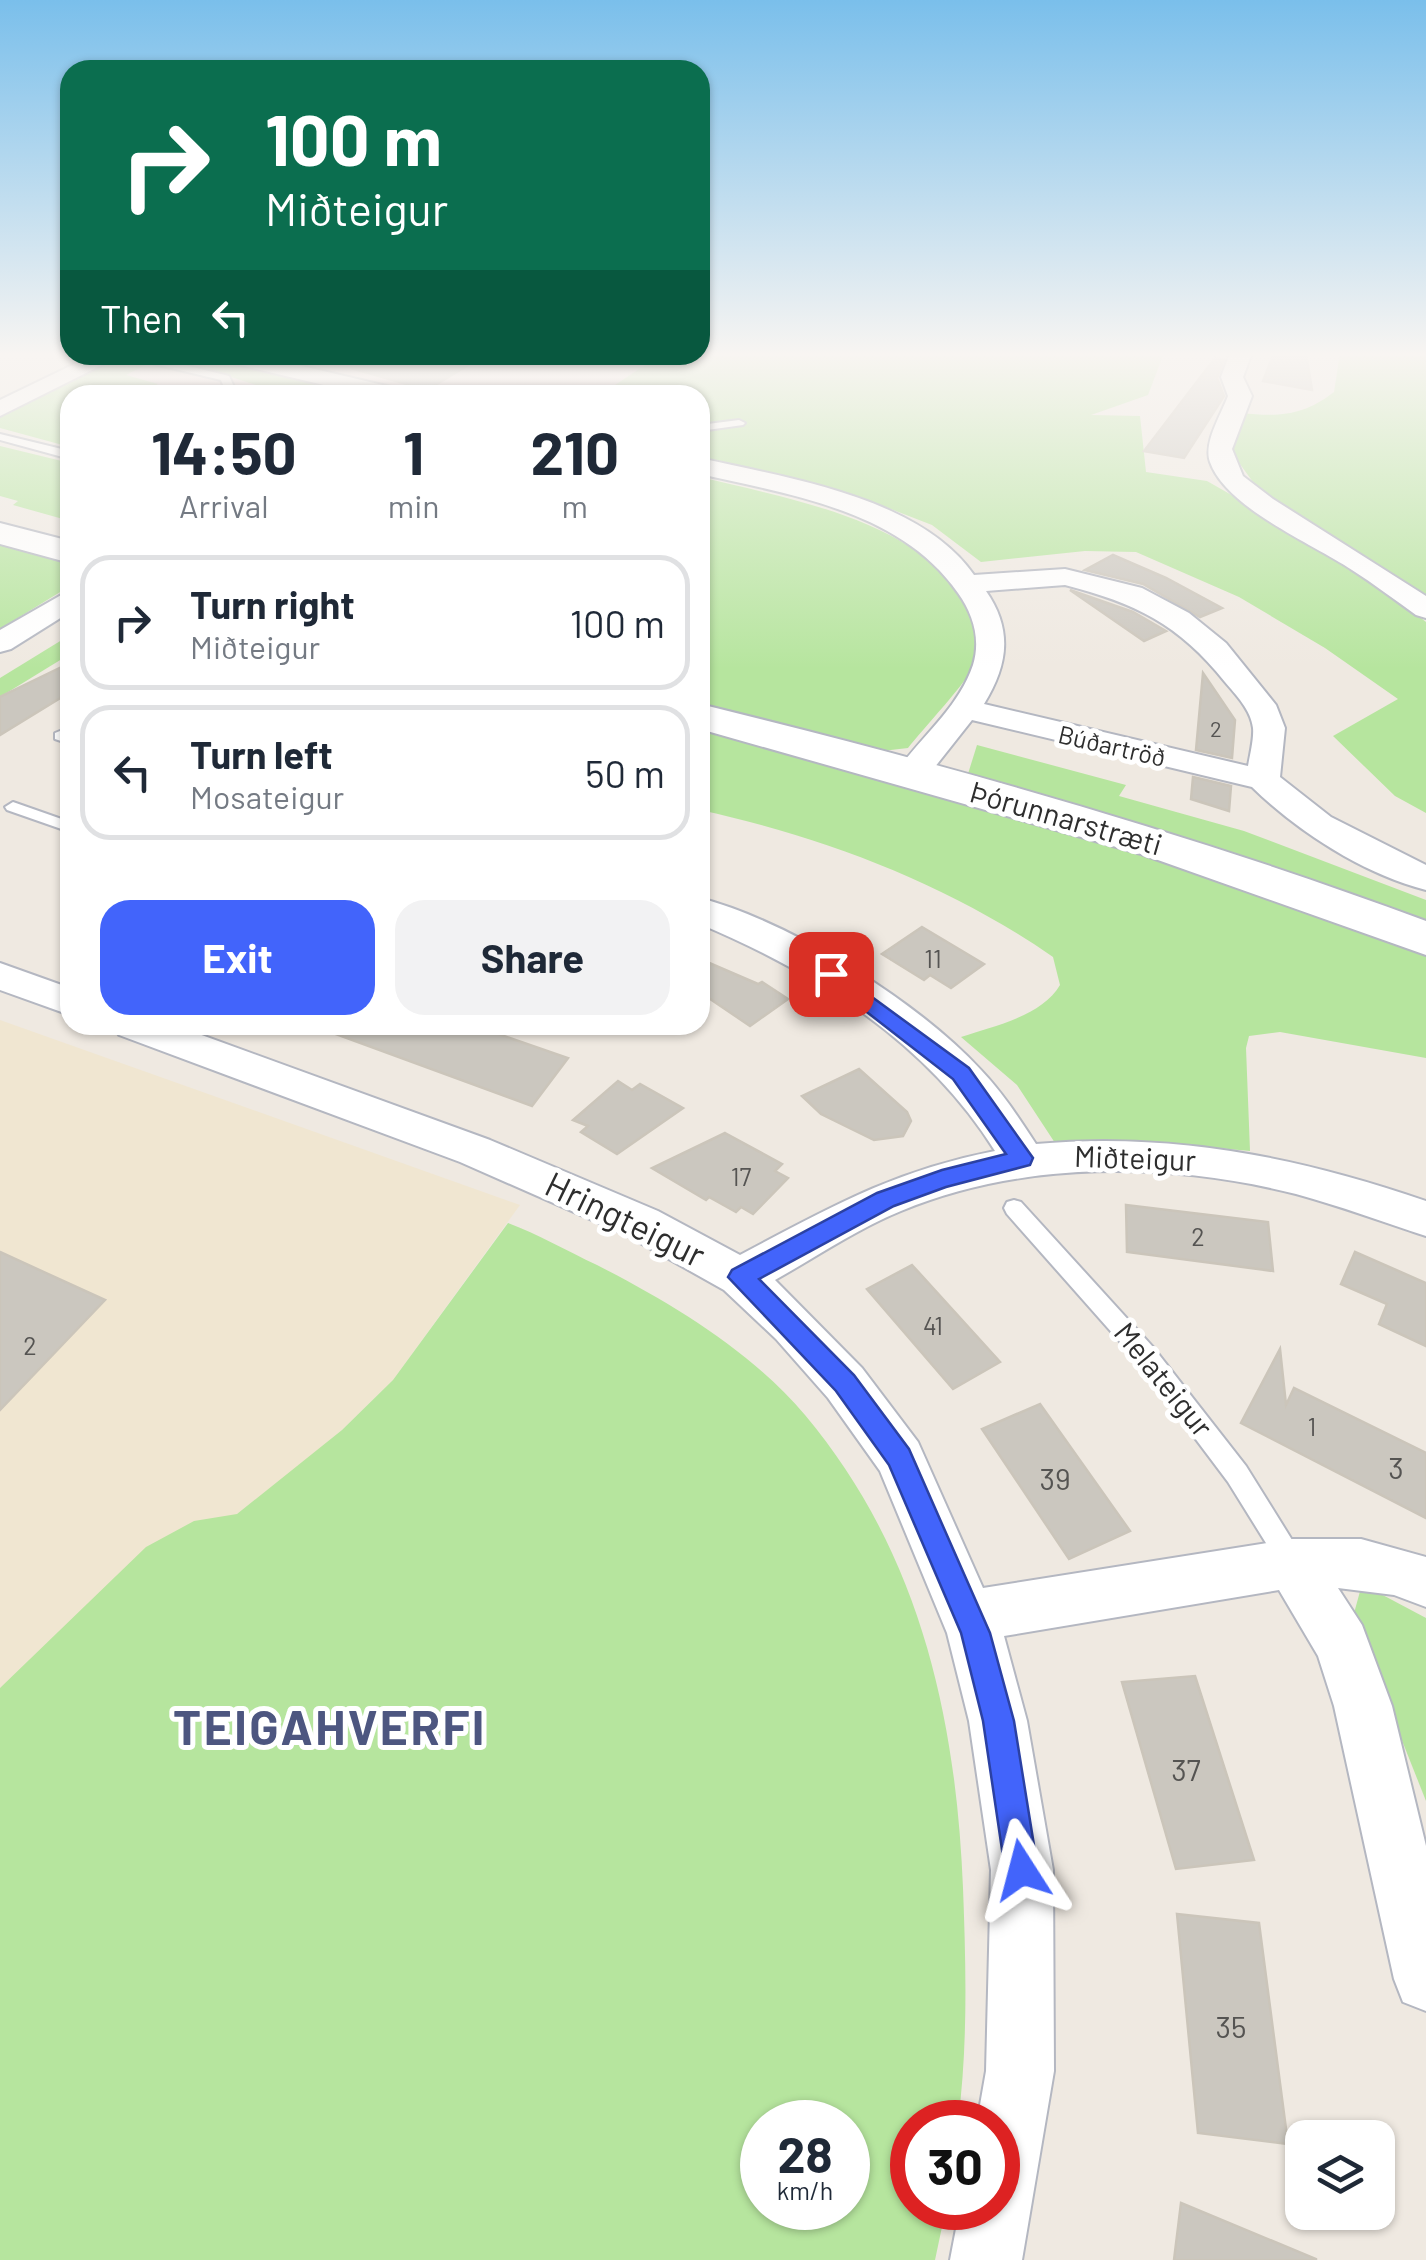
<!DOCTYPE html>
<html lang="en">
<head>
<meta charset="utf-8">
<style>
	:root { --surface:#fff; --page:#f2f2f3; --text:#1f2937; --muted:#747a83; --line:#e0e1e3; --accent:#4264fb }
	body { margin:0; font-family:Barlow,sans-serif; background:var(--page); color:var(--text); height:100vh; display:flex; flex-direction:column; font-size:38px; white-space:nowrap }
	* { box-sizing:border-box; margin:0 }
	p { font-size:32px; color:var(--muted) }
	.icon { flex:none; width:55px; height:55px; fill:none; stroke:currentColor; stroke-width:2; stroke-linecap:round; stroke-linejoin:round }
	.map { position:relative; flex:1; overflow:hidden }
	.details { position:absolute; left:60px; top:385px; width:650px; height:650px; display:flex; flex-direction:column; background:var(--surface); border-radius:30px; box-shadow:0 2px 8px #0004 }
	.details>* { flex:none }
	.banner { position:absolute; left:60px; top:60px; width:650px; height:305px; border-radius:30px; box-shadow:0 2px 8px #0004; background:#0b6e4f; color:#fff; overflow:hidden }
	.tools { position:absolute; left:1285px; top:2120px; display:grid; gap:20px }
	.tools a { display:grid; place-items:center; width:110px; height:110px; border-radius:20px; background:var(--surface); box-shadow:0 2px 8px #0004; font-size:50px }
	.speed { position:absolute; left:740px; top:2100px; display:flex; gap:20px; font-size:50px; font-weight:700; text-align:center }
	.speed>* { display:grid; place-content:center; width:130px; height:130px; border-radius:50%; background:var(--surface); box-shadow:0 2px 8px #0004; line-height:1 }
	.speed small { font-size:25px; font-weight:400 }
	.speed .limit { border:15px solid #d22; background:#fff; color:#111 }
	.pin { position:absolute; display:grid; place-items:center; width:85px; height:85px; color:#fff; margin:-42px; border-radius:20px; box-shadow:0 5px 15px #0006 }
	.me { position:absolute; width:110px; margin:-55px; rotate:351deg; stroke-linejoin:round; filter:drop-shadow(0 0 8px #0008) }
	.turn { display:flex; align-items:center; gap:35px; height:210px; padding:0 40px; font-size:45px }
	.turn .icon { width:130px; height:130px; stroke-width:2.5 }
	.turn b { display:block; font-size:70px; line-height:85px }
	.then { display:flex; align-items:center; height:95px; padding:0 40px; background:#0003; gap:20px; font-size:38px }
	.eta { display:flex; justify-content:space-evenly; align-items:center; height:170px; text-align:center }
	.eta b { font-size:60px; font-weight:700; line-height:70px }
	.cta { display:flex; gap:20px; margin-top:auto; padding:20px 40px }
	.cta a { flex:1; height:115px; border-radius:30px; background:var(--accent); color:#fff; font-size:40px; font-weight:700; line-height:115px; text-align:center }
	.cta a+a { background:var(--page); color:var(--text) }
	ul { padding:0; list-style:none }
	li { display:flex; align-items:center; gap:30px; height:135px; margin:0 20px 15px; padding:0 20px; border:5px solid var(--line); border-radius:30px }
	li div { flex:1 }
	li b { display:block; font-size:38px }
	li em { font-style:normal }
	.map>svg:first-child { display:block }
	.education { fill:#f0e6d1 }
	.medical { fill:#f5dfe0 }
	.green { fill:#b6e59e; fill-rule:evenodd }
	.building { fill:#cbc7bf; stroke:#cbc5ba; stroke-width:2.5 }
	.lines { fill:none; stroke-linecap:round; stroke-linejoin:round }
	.lane-casing { stroke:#b4b7c1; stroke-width:4 }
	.street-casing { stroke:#b4b7c1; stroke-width:4 }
	.secondary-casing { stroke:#b4b7c1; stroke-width:4 }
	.lane { fill:#fff; fill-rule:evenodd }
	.street { fill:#fff; fill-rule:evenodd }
	.secondary { fill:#fff; fill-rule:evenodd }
	.route { fill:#4264fb; stroke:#2b41a3; stroke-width:2.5 }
	.labels { text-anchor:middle; stroke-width:10; stroke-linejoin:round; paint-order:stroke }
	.far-number-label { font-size:22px; fill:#555452 }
	.far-street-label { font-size:25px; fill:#2e2e2e; stroke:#fff }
	.number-label { font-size:25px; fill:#555452 }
	.street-label { font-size:30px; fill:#2e2e2e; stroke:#fff }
	.near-number-label { font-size:30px; fill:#555452 }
	.near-street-label { font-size:35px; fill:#2e2e2e; stroke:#fff }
	.near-district-label { font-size:48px; font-weight:bold; letter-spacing:2.5px; fill:#4d5680; stroke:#fff }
</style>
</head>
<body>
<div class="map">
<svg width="1426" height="2260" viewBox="0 0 1426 2260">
	<rect width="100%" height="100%" fill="#efe9e1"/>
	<polygon class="education" points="0,1020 520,1205 393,1380 342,1430 279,1484 0,1688"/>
	<polygon class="medical" points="700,353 831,353 700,457 700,395 85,395 165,355"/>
	<g class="green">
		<polygon points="700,353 1164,353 1148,395 1091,415 1140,416 1146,472 1207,481 1356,566 1426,622 1426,813 1395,796 1333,736 1398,699 1325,648 1239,597 1136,552 1085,551 981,562 932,525 883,506 700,457 700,395 600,395 660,355"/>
		<path d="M1340,353H1426V598L1258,489L1232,453L1241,413C1279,417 1303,416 1334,392Z"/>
		<polygon points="122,355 163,356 126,375 158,384 135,395 70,395 70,447 0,428 0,414"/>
		<polygon points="203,360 343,389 345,394 249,395 262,387 200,367 198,362"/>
		<polygon points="0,446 70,463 70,521 13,505 18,501 0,496"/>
		<path d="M700,477C789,499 928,521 971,612C978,626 981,648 975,664C968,681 922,730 908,748L882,751L700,704Z"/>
		<polygon points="0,545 37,548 70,558 70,586 0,629"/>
		<polygon points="70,635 70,654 0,697 0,678"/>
		<path d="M700,729L1202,867L1426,951V1058L1280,1032L1249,1036L1246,1048L1250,1151L1153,1142L1057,1146L1017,1085L961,1037C994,1026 1042,1016 1060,985L1053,957C948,884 824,837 700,810Z"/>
		<polygon points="977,745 1126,785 1119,796 1244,831 1426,900 1426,926 967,777"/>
		<path d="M508,1223C538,1234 567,1251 597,1265C671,1303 750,1350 805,1415C919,1551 956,1715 963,1888C966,1965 968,2046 958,2122H912V2208H946L935,2260H0V1688L146,1547L194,1521L237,1514L342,1430L393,1380ZM762,2122H848V2208H762Z"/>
		<polygon points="1362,1584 1426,1618 1426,1801 1353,1617"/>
	</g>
	<g class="building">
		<polygon points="1274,353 1306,353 1312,390 1263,381"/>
		<polygon points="352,355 485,355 427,390 351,368"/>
		<polygon points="1215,358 1224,359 1217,378 1224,396 1184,458 1144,451"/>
		<polygon points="1113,555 1166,578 1222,608 1200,617 1143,584 1085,570"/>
		<polygon points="1070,590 1133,612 1166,631 1144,641"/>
		<polygon points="70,663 70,692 0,735 0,697"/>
		<polygon points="1203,673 1235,720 1232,758 1196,750"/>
		<polygon points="1193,777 1231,786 1229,811 1191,799"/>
		<polygon points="922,927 984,964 951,988 930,975 924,980 882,954"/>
		<polygon points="700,959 758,984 762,982 788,999 750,1026 700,992"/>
		<polygon points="323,1025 456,1025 477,1032 481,1028 568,1058 532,1106 322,1029"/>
		<polygon points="859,1069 907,1112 911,1121 903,1136 874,1140 821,1114 802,1096"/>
		<polygon points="618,1081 632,1090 640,1084 683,1108 617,1154 581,1132 588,1126 573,1120"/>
		<polygon points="725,1133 782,1164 775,1171 788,1178 753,1214 741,1207 736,1212 709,1197 706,1200 652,1168"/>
		<polygon points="1126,1205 1268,1222 1273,1271 1127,1252"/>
		<polygon points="0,1252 105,1300 0,1410"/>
		<polygon points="1355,1252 1426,1283 1426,1346 1379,1324 1387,1304 1341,1284"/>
		<polygon points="912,1265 1000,1362 953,1389 867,1289"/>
		<polygon points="1280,1349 1286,1405 1294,1388 1426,1453 1426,1518 1241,1423"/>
		<polygon points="1040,1404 1130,1531 1069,1559 982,1429"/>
		<polygon points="1195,1676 1254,1860 1176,1869 1122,1682"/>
		<polygon points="1177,1914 1259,1923 1288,2144 1198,2133"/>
		<polygon points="1181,2203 1316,2259 1316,2260 1174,2260"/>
	</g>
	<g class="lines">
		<g class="lane-casing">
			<g id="lane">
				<polygon points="164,355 177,355 168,361 229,376 236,391 232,395 219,395 225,390 221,380 154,364 154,360"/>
				<polygon points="739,420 745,423 743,425 700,431 700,425"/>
				<polygon points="0,434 70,451 70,459 0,440"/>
				<polygon points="60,731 70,734 70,744 55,739 55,733"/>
				<polygon points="13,802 70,822 70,832 7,810 5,807"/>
				<polygon points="1014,1200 1021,1202 1153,1347 1246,1466 1302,1556 1306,1564 1302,1572 1293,1576 1284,1572 1228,1482 1137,1361 1007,1214 1004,1208 1007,1202"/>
			</g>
		</g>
		<g class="street-casing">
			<g id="street">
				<path d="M1230,353H1252L1243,377L1252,396L1232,449L1243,476L1273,499L1426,596V618L1416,615C1395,600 1374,584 1352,570C1313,544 1226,508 1210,462C1203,443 1221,415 1228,396L1221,377Z"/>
				<polygon points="93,355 122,355 0,416 0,400"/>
				<polygon points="215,355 255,355 404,390 408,395 366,395 218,360"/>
				<path d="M700,458C787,478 920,497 974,575L1065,569L1142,588L1189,613L1226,643L1276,705L1285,728L1280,777L1331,817L1426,865V890C1363,874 1297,831 1252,787L972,720L923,782H899L894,775C921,736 958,709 973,665C981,639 973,614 958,593C901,511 792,495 700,474ZM1065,585C1135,603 1179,624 1225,682C1236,695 1251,710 1253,728C1254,739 1250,754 1248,766L984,704C1008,665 1013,630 986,591Z"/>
				<polygon points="70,590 70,612 11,649 0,652 0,630"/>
				<path d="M700,898C791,922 917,1001 981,1070C1002,1092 1019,1118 1036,1144C1172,1132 1298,1157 1426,1201V1236C1383,1222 1340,1206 1296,1194C1169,1162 1024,1160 901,1211C857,1229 816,1257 775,1280L862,1368L918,1442L983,1588L1292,1539H1361L1426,1557V1607L1394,1595L1338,1588L1362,1625L1392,1706L1426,1846V2011L1403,2002L1394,1979L1334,1706L1318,1656L1279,1590L1004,1636L1027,1721L1053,1870L1054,2071L1022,2260H950L960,2208H998V2122H977L986,2071L991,1870L969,1721L947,1633L880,1471L828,1398L776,1339L724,1290L626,1235L460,1162L119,1035L113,1025H174L490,1140L658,1211L740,1255C831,1207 893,1171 995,1151C927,1042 816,973 700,924Z"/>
				<polygon points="0,963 70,988 70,1015 0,990"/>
			</g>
		</g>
		<g class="secondary-casing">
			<g id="secondary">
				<polygon points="0,523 70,541 70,563 0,544"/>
				<path d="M700,704C945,764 1190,833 1426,921V955L1141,854L700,729Z"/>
			</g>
		</g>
		<use href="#lane" class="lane"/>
		<use href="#street" class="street"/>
		<use href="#secondary" class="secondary"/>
	</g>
	<linearGradient id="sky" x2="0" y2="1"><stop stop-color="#7abfeb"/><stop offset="0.53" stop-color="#f8f5f2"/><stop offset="1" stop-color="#f8f5f2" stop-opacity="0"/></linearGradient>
	<rect width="1426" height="669" fill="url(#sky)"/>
	<polygon class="route" points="831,967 969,1068 1033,1158 1030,1165 946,1187 894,1206 759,1279 854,1375 909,1449 990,1633 1014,1721 1038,1870 1033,1882 1022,1887 1010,1882 1005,1870 983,1721 961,1633 889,1465 836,1391 728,1277 732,1270 877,1193 942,1170 1006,1154 953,1079 823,978 820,974"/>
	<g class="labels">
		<g class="far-number-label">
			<text x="1216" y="737">2</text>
		</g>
		<g class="far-street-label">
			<text transform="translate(1112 746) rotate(13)" y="9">Búðartröð</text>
		</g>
		<g class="number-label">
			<text x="933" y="968">11</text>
			<text x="741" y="1186">17</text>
			<text x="1198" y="1246">2</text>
			<text x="933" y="1335">41</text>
			<text x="30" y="1355">2</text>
			<text x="1312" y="1436">1</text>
		</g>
		<g class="street-label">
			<text transform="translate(1066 819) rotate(16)" y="10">Þórunnarstræti</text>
			<text transform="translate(1135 1159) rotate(2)" y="10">Miðteigur</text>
			<text transform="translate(1163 1380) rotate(51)" y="10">Melateigur</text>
		</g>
		<g class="near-number-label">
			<text x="1396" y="1479">3</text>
			<text x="1055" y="1490">39</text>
			<text x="1186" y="1781">37</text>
			<text x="1231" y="2038">35</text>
		</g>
		<g class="near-street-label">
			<text transform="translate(625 1220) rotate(26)" y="12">Hringteigur</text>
		</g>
		<g class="near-district-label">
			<text x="330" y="1745">TEIGAHVERFI</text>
		</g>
	</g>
</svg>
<div class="tools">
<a><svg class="icon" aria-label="layers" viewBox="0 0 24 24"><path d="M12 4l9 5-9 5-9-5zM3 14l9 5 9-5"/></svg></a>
</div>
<div class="speed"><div>28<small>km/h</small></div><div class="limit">30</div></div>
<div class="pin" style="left:831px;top:974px;background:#d93025"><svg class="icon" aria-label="arrive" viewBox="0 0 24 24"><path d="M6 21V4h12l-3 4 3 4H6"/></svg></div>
<svg class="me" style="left:1022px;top:1870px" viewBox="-20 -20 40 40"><path d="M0-17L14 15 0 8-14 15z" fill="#4264fb" stroke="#fff" stroke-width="4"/></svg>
<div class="banner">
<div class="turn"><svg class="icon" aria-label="right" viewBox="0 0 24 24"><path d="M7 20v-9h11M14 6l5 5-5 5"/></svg><div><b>100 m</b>Miðteigur</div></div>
<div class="then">Then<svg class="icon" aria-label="left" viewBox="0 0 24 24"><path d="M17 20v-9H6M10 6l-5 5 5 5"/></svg></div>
</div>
<section class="details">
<div class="eta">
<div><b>14:50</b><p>Arrival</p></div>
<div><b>1</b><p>min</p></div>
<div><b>210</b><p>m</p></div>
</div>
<ul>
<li><svg class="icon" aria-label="right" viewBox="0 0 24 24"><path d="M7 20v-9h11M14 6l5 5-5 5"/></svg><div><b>Turn right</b><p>Miðteigur</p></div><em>100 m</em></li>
<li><svg class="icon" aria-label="left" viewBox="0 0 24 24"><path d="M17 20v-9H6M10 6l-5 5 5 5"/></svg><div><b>Turn left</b><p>Mosateigur</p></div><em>50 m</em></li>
</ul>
<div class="cta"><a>Exit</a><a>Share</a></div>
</section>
</div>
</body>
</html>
